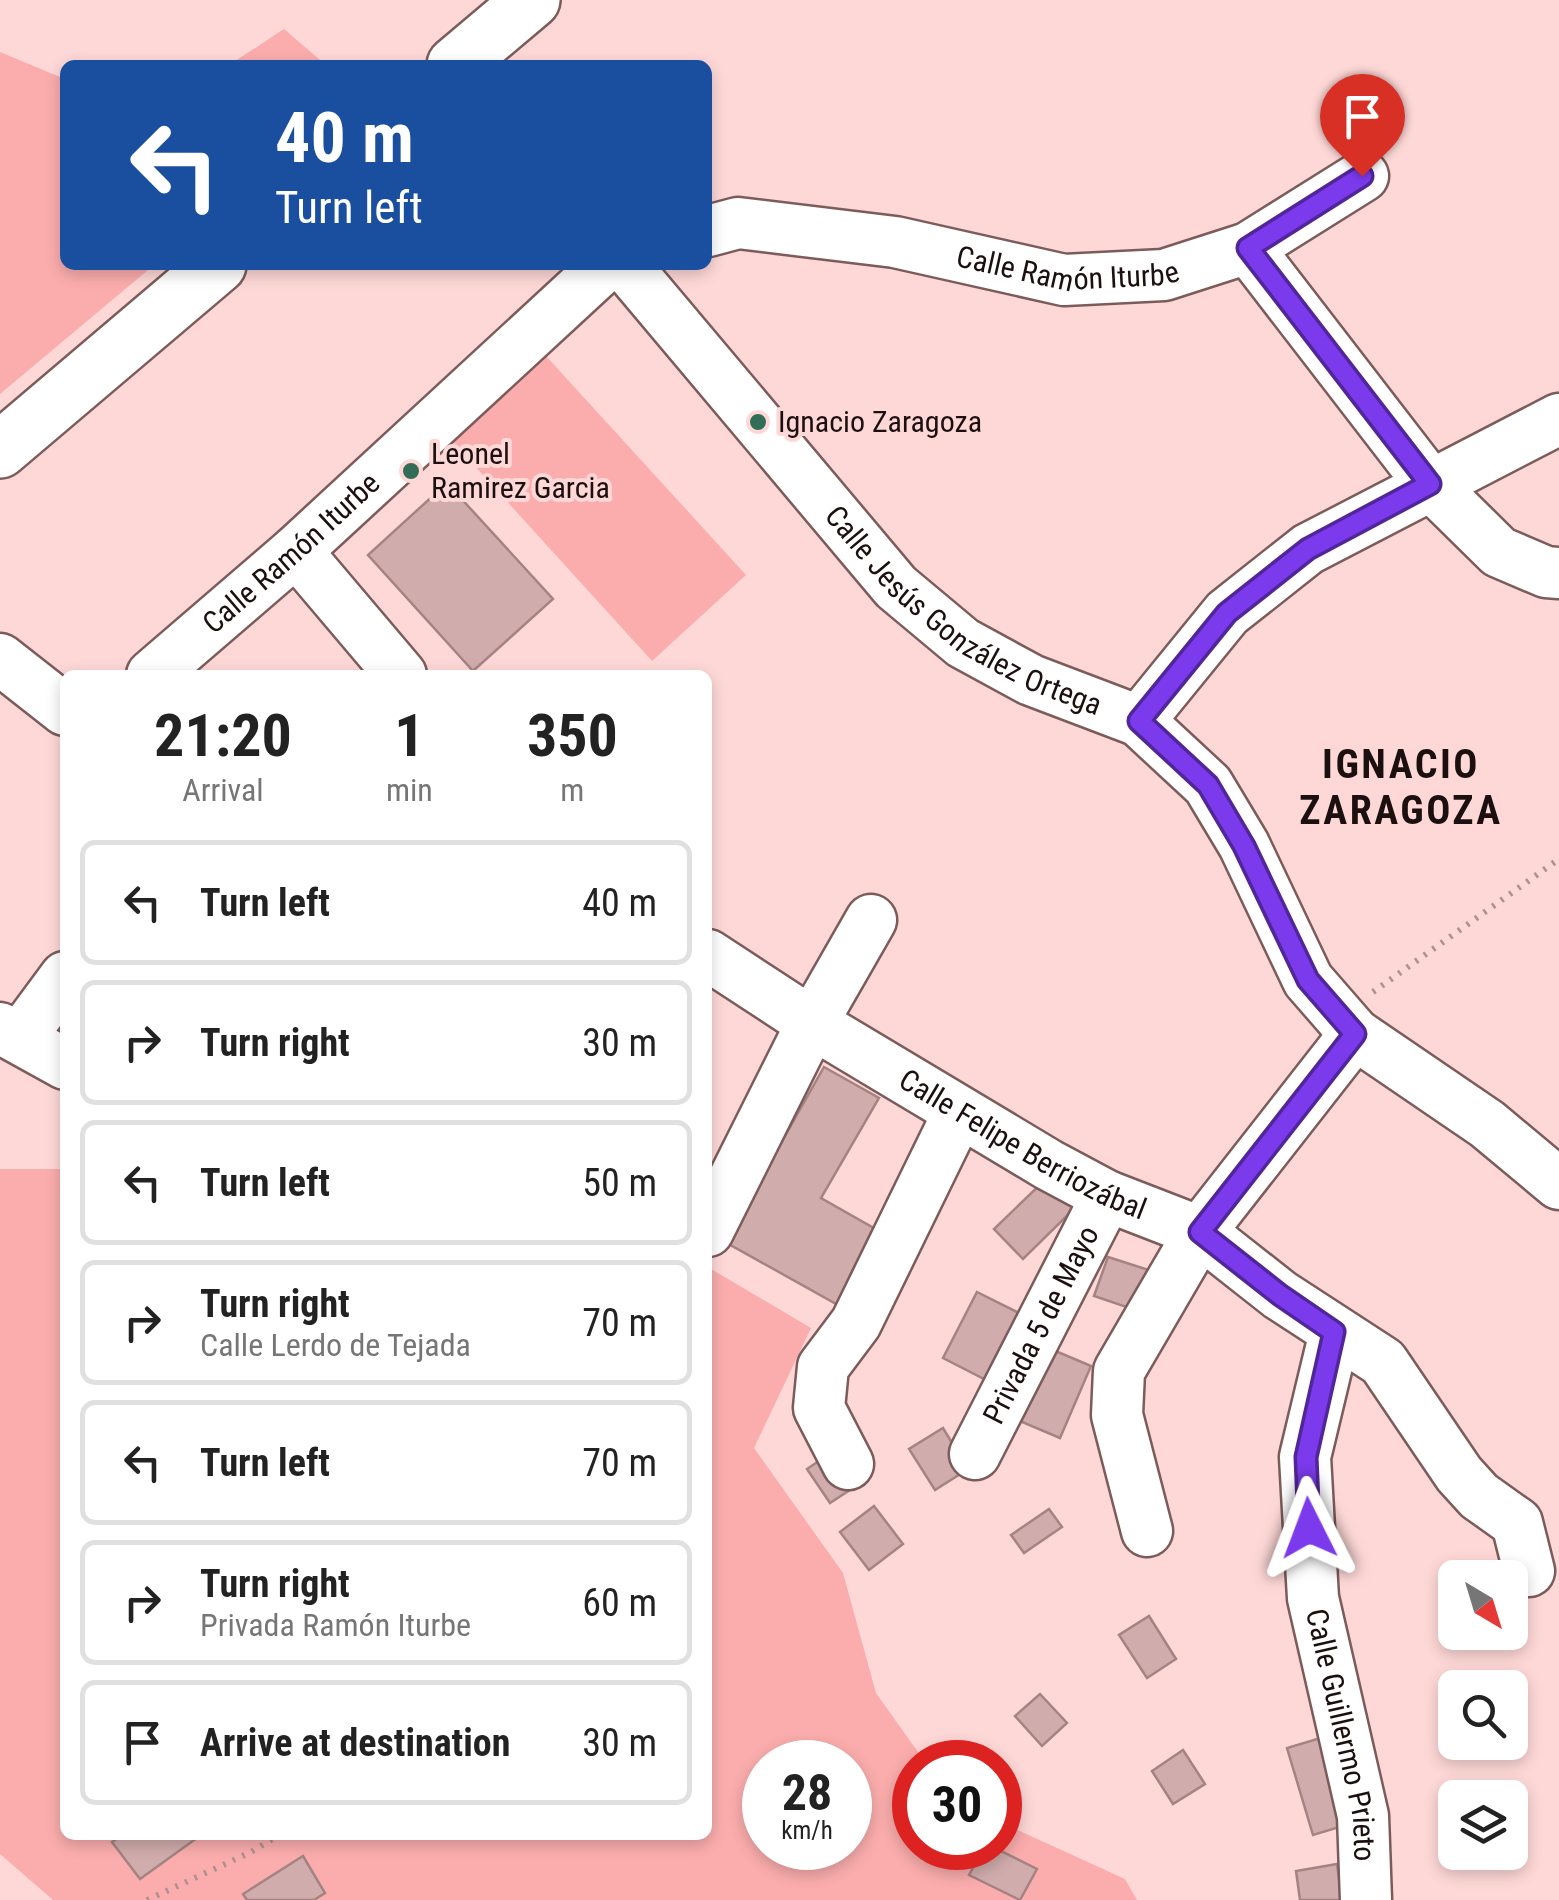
<!DOCTYPE html>
<html lang="en">
<head>
<meta charset="utf-8">
<style>
	:root { --surface:#fff; --page:#f6f6f6; --text:#222; --muted:#767676; --line:#e0e0e0 }
	body { margin:0; font-family:"Roboto Condensed",sans-serif; background:var(--page); color:var(--text); height:100vh; display:flex; flex-direction:column; font-size:38px; white-space:nowrap }
	* { box-sizing:border-box; margin:0 }
	p { font-size:32px; color:var(--muted) }
	.icon { flex:none; width:55px; height:55px; fill:none; stroke:currentColor; stroke-width:2; stroke-linecap:round; stroke-linejoin:round }
	.map { position:relative; flex:1; overflow:hidden }
	.panel { position:absolute; left:60px; top:670px; width:652px; height:1170px; display:flex; flex-direction:column; background:var(--surface); border-radius:15px; box-shadow:0 5px 15px #0003 }
	.panel>* { flex:none }
	.guide { position:absolute; left:60px; top:60px; width:652px; height:210px; border-radius:15px; box-shadow:0 5px 15px #0003; background:#1a4fa0; color:#fff; overflow:hidden }
	.needle { width:65px; rotate:142deg }
	.fabs { position:absolute; left:1438px; top:1560px; display:grid; gap:20px }
	.fabs a { display:grid; place-items:center; width:90px; height:90px; border-radius:15px; background:var(--surface); box-shadow:0 5px 15px #0003; font-size:50px }
	.speed { position:absolute; left:742px; top:1740px; display:flex; gap:20px; font-size:50px; font-weight:700; text-align:center }
	.speed>* { display:grid; place-content:center; width:130px; height:130px; border-radius:50%; background:var(--surface); box-shadow:0 5px 15px #0003; line-height:1 }
	.speed small { font-size:25px; font-weight:400 }
	.speed .limit { border:15px solid #d22; background:#fff; color:#111 }
	.pin { position:absolute; display:grid; place-items:center; width:85px; height:85px; color:#fff; margin:-102px -42px; border-radius:50% 50% 50% 0; rotate:-45deg; box-shadow:0 0 10px #0007 }
	.pin .icon { rotate:45deg }
	.me { position:absolute; width:110px; margin:-55px; rotate:357deg; stroke-linejoin:round; filter:drop-shadow(0 0 8px #0008) }
	.turn { display:flex; align-items:center; gap:35px; height:210px; padding:0 50px; font-size:45px }
	.turn .icon { width:130px; height:130px; stroke-width:2.5 }
	.turn b { display:block; font-size:70px; line-height:85px }
	.eta { display:flex; justify-content:space-evenly; align-items:center; height:170px; text-align:center }
	.eta b { font-size:60px; font-weight:700; line-height:70px }
	ul { padding:0; list-style:none }
	li { display:flex; align-items:center; gap:30px; height:125px; margin:0 20px 15px; padding:0 30px; border:5px solid var(--line); border-radius:15px }
	li div { flex:1 }
	li b { display:block; font-size:38px }
	li em { font-style:normal }
	.map>svg:first-child { display:block }
	.green { fill:#fbadad; fill-rule:evenodd }
	.building { fill:#d1acac; stroke:#a68383; stroke-width:2.5 }
	.lines { fill:none; stroke-linecap:round; stroke-linejoin:round }
	.minor-casing { stroke:#7c5c5b; stroke-width:55 }
	.major-casing { stroke:#7c5c5b; stroke-width:60 }
	.path { stroke:#ad908f; stroke-width:6; stroke-dasharray:2.5 8; stroke-linecap:butt }
	.minor { stroke:#fff; stroke-width:50 }
	.major { stroke:#fff; stroke-width:55 }
	.route-casing { stroke:#51269a; stroke-width:25 }
	.route { stroke:#7c3aed; stroke-width:18 }
	.poi-dot { fill:#326d57; stroke:#fed8d7; stroke-width:4 }
	.labels { text-anchor:middle; stroke-width:8; stroke-linejoin:round; paint-order:stroke }
	.street-label { font-size:30px; fill:#1c0f0f; stroke:#fed8d7 }
	.poi-label { font-size:30px; fill:#1c0f0f; stroke:#fed8d7; text-anchor:start }
	.district-label { font-size:40px; font-weight:bold; letter-spacing:2.5px; fill:#1c0f0f; stroke:#fed8d7 }
</style>
</head>
<body>
<div class="map">
<svg width="1559" height="1900" viewBox="0 0 1559 1900">
	<rect width="100%" height="100%" fill="#fed8d7"/>
	<g class="green">
		<polygon points="284,29 326,65 229,65"/>
		<polygon points="0,52 65,79 65,265 154,265 0,394"/>
		<polygon points="546,356 746,575 652,661 452,441"/>
		<path d="M0,1169H65V1835H708V1275L711,1269L811,1328L754,1448L843,1573L876,1693L925,1762H915V1848H1000V1822L1125,1879L1137,1900H53L0,1854ZM765,1762H850V1848H765Z"/>
	</g>
	<g class="building">
		<polygon points="447,483 553,599 473,671 368,555"/>
		<polygon points="824,1067 879,1098 821,1198 879,1231 838,1305 725,1242"/>
		<polygon points="1048,1177 1077,1206 1023,1259 994,1229"/>
		<polygon points="1108,1257 1158,1273 1144,1313 1094,1296"/>
		<polygon points="977,1292 1023,1315 988,1381 943,1358"/>
		<polygon points="1046,1347 1091,1366 1060,1438 1015,1419"/>
		<polygon points="943,1428 968,1469 935,1490 909,1449"/>
		<polygon points="829,1454 853,1488 830,1503 807,1469"/>
		<polygon points="874,1506 903,1544 869,1570 840,1532"/>
		<polygon points="1049,1509 1062,1527 1024,1553 1011,1535"/>
		<polygon points="1149,1616 1176,1659 1147,1678 1119,1635"/>
		<polygon points="1040,1694 1067,1723 1042,1746 1015,1716"/>
		<polygon points="1327,1736 1353,1823 1313,1835 1287,1748"/>
		<polygon points="1183,1750 1205,1784 1173,1804 1152,1771"/>
		<polygon points="122,1835 201,1835 140,1879 112,1842"/>
		<polygon points="984,1848 995,1848 1037,1869 1020,1900 969,1875"/>
		<polygon points="303,1856 325,1893 314,1900 247,1900 243,1894"/>
		<polygon points="1337,1864 1342,1900 1300,1900 1296,1871"/>
	</g>
	<g class="lines">
		<g class="minor-casing">
			<g id="minor">
				<path id="s1" d="M708,231L738,223L895,242L1064,280L1164,275L1248,248L1363,176"/>
				<polyline points="1248,248 1430,484 1499,552 1546,572 1559,573"/>
				<path id="s2" d="M625,265L896,587L963,643L1031,680L1139,721L1208,785L1244,845L1308,980L1355,1034L1487,1124L1559,1184"/>
				<polyline points="296,551 401,675"/>
				<polyline points="0,659 65,710"/>
				<path id="s3" d="M152,675L296,551L606,265"/>
				<polyline points="1139,721 1227,613 1308,549 1559,419"/>
				<path id="s4" d="M708,955L812,1023L1049,1165L1107,1196L1200,1232L1280,1295L1383,1362L1459,1474L1479,1496L1517,1523L1529,1571"/>
				<polyline points="0,1028 65,1064"/>
				<polyline points="20,1038 65,977"/>
				<polyline points="708,1231 812,1023 871,920"/>
				<path id="s5" d="M1335,1332L1305,1457L1313,1598L1363,1816L1366,1900"/>
				<path id="s6" d="M975,1454L1107,1196"/>
				<polyline points="848,1464 819,1408 823,1367 856,1323 959,1112"/>
				<polyline points="1147,1531 1117,1415 1119,1371 1200,1232 1355,1034"/>
			</g>
		</g>
		<g class="major-casing">
			<g id="major">
				<polyline points="455,65 532,0"/>
				<polyline points="0,450 218,265"/>
			</g>
		</g>
		<g class="path">
			<polyline points="1373,992 1559,859"/>
			<polyline points="147,1900 251,1852 279,1835"/>
		</g>
		<use href="#minor" class="minor"/>
		<use href="#major" class="major"/>
	</g>
	<g class="lines">
		<g class="route-casing">
			<polyline id="route" points="1309,1528 1306,1457 1334,1332 1280,1295 1200,1232 1355,1034 1308,980 1244,846 1208,785 1139,721 1227,613 1308,549 1430,484 1248,248 1362,176"/>
		</g>
		<use href="#route" class="route"/>
	</g>
	<g class="poi-dot">
		<circle cx="758" cy="422" r="10"/>
		<circle cx="411" cy="471" r="10"/>
	</g>
	<g class="labels">
		<g class="street-label">
			<text dy="10" stroke="none"><textPath href="#s1" startOffset="365">Calle Ramón Iturbe</textPath></text>
			<text dy="10" stroke="none"><textPath href="#s3" startOffset="185">Calle Ramón Iturbe</textPath></text>
			<text dy="10" stroke="none"><textPath href="#s2" startOffset="490">Calle Jesús González Ortega</textPath></text>
			<text dy="10" stroke="none"><textPath href="#s4" startOffset="368">Calle Felipe Berriozábal</textPath></text>
			<text dy="10" stroke="none"><textPath href="#s6" startOffset="145">Privada 5 de Mayo</textPath></text>
			<text dy="10" stroke="none"><textPath href="#s5" startOffset="410">Calle Guillermo Prieto</textPath></text>
		</g>
		<g class="poi-label">
			<text x="778" y="432">Ignacio Zaragoza</text>
			<text x="431" y="464">Leonel<tspan x="431" dy="34">Ramirez Garcia</tspan></text>
		</g>
		<g class="district-label">
			<text x="1401" y="778">IGNACIO<tspan x="1401" dy="46">ZARAGOZA</tspan></text>
		</g>
	</g>
</svg>
<div class="fabs">
<a><svg class="needle" viewBox="-14 -14 28 28"><path d="M0-13l5 13h-10z" fill="#e53935"/><path d="M0 13l5-13h-10z" fill="#767676"/></svg></a>
<a><svg class="icon" aria-label="search" viewBox="0 0 24 24"><circle cx="10" cy="10" r="6"/><path d="M15 15l6 6"/></svg></a>
<a><svg class="icon" aria-label="layers" viewBox="0 0 24 24"><path d="M12 4l9 5-9 5-9-5zM3 14l9 5 9-5"/></svg></a>
</div>
<div class="speed"><div>28<small>km/h</small></div><div class="limit">30</div></div>
<div class="pin" style="left:1362px;top:176px;background:#d93025"><svg class="icon" aria-label="arrive" viewBox="0 0 24 24"><path d="M6 21V4h12l-3 4 3 4H6"/></svg></div>
<svg class="me" style="left:1309px;top:1528px" viewBox="-20 -20 40 40"><path d="M0-17L14 15 0 8-14 15z" fill="#7c3aed" stroke="#fff" stroke-width="4"/></svg>
<div class="guide">
<div class="turn"><svg class="icon" aria-label="left" viewBox="0 0 24 24"><path d="M17 20v-9H6M10 6l-5 5 5 5"/></svg><div><b>40 m</b>Turn left</div></div>
</div>
<section class="panel">
<div class="eta">
<div><b>21:20</b><p>Arrival</p></div>
<div><b>1</b><p>min</p></div>
<div><b>350</b><p>m</p></div>
</div>
<ul>
<li><svg class="icon" aria-label="left" viewBox="0 0 24 24"><path d="M17 20v-9H6M10 6l-5 5 5 5"/></svg><div><b>Turn left</b></div><em>40 m</em></li>
<li><svg class="icon" aria-label="right" viewBox="0 0 24 24"><path d="M7 20v-9h11M14 6l5 5-5 5"/></svg><div><b>Turn right</b></div><em>30 m</em></li>
<li><svg class="icon" aria-label="left" viewBox="0 0 24 24"><path d="M17 20v-9H6M10 6l-5 5 5 5"/></svg><div><b>Turn left</b></div><em>50 m</em></li>
<li><svg class="icon" aria-label="right" viewBox="0 0 24 24"><path d="M7 20v-9h11M14 6l5 5-5 5"/></svg><div><b>Turn right</b><p>Calle Lerdo de Tejada</p></div><em>70 m</em></li>
<li><svg class="icon" aria-label="left" viewBox="0 0 24 24"><path d="M17 20v-9H6M10 6l-5 5 5 5"/></svg><div><b>Turn left</b></div><em>70 m</em></li>
<li><svg class="icon" aria-label="right" viewBox="0 0 24 24"><path d="M7 20v-9h11M14 6l5 5-5 5"/></svg><div><b>Turn right</b><p>Privada Ramón Iturbe</p></div><em>60 m</em></li>
<li><svg class="icon" aria-label="arrive" viewBox="0 0 24 24"><path d="M6 21V4h12l-3 4 3 4H6"/></svg><div><b>Arrive at destination</b></div><em>30 m</em></li>
</ul>
</section>
</div>
</body>
</html>
